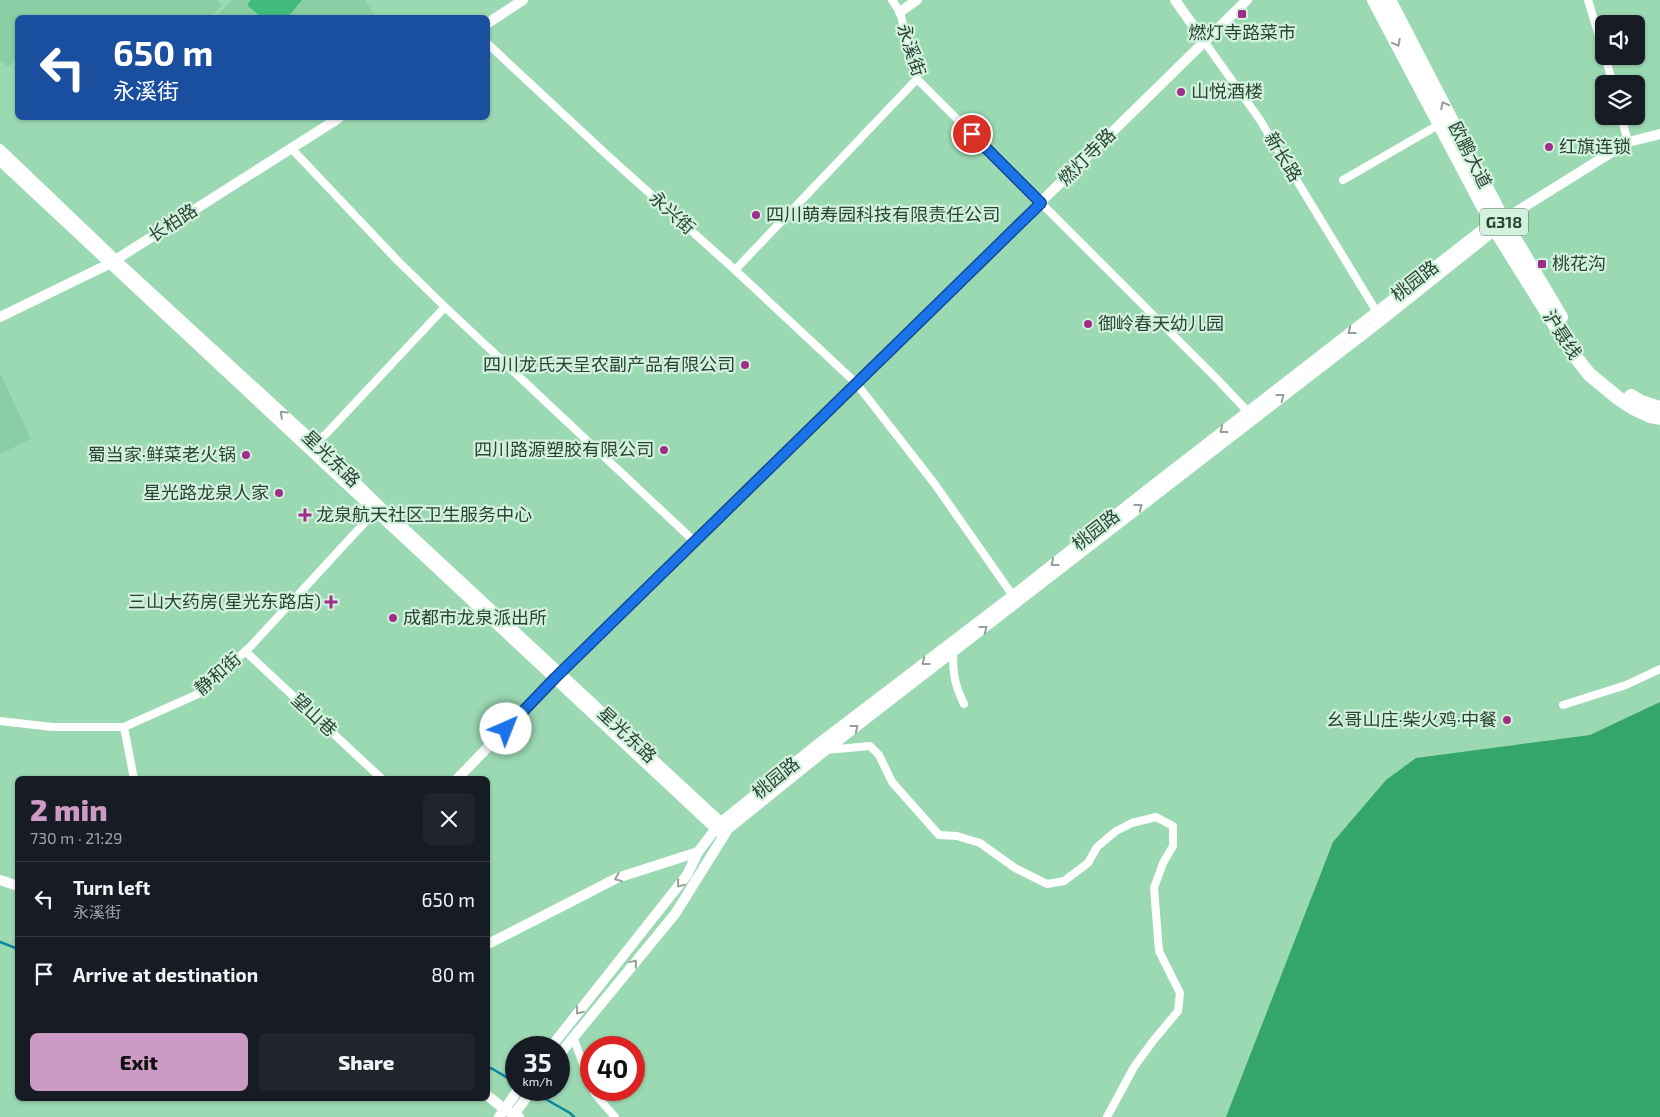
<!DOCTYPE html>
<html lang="en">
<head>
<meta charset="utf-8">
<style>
	:root { --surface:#171b24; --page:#20242c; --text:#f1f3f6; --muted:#9ea1a6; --line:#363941; --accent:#cd9ac5 }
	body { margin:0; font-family:"Exo 2","Noto Sans SC",sans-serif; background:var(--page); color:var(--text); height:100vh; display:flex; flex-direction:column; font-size:19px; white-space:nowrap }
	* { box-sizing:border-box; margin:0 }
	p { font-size:16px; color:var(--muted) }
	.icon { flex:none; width:28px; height:28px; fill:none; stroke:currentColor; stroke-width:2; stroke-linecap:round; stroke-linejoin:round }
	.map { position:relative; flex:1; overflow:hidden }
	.panel { position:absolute; left:15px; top:776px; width:475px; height:325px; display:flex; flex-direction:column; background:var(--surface); border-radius:8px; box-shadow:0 1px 4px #0004 }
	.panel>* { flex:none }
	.hud { position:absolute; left:15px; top:15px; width:475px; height:105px; border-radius:8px; box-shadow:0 1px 4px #0004; background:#1a4fa0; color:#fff; overflow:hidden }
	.buttons { position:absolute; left:1595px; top:15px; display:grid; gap:10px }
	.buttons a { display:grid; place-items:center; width:50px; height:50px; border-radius:8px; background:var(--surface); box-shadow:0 1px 4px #0004; font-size:25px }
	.speed { position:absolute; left:505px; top:1036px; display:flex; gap:10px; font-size:25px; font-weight:700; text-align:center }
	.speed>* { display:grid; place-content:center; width:65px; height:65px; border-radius:50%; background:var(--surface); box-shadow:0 1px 4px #0004; line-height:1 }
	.speed small { font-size:12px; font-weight:400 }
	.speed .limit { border:8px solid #d22; background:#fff; color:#111 }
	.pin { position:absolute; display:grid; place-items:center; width:42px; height:42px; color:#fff; margin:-21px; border:2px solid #fff; border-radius:50%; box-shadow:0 1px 5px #0007 }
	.me { position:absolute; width:55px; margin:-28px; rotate:44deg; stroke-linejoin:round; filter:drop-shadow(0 0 4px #0008) }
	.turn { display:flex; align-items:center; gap:18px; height:105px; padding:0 15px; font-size:22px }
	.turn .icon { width:65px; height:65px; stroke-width:2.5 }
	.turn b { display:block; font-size:35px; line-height:42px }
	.round { display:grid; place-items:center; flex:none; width:52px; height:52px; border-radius:8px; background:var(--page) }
	.headline { display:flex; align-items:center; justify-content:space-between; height:85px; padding:0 15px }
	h1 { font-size:30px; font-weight:800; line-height:38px; color:var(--accent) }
	.button { display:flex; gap:10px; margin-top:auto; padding:10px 15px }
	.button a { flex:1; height:58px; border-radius:8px; background:var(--accent); color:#111; font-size:20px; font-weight:800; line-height:58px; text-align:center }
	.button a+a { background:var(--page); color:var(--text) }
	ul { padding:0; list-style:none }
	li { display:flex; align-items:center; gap:15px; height:75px; padding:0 15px; border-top:1px solid var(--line) }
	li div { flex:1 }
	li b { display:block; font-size:19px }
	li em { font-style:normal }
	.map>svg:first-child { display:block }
	.built { fill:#8acea5 }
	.green { fill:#42bc7d }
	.forest { fill:#34a66c }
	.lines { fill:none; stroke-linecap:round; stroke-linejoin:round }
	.stream { stroke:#09859d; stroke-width:2.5 }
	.street { stroke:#fff; stroke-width:8 }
	.secondary { stroke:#fff; stroke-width:10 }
	.highway { stroke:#fff; stroke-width:14 }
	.oneway { stroke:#94a19a }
	.route-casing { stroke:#114b97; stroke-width:12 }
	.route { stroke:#1a73e8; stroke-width:9 }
	.poi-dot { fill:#a02d89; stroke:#d3f2de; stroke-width:2 }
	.labels { text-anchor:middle; stroke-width:4.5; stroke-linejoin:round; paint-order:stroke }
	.shield { fill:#d3f2de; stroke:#5d7867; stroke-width:1 }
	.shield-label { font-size:16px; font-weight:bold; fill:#2a4334 }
	.poi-label { font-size:18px; fill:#2a4334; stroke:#d3f2de; text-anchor:start }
	.street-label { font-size:18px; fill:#2a4334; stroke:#d3f2de }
</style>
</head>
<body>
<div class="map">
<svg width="1660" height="1117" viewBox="0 0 1660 1117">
	<rect width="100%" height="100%" fill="#9bd9b3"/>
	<g class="built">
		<polygon points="0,0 217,0 222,5 211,17 18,18 17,57 8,67 0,60"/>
		<polygon points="232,0 365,0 376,17 215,18"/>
		<polygon points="0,373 31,439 0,454"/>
	</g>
	<polygon class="green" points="251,0 302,0 287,18 261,17 247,5"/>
	<polygon class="forest" points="1660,702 1660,1117 1226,1117 1333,842 1386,780 1416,758 1590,735"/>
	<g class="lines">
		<g class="stream">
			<polyline points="0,942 18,949"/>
			<polyline points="488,1070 491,1068 516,1083"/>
			<polyline points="535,1093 570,1113 574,1117"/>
		</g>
		<g class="street">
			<polyline points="892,0 900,12 917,79 1217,379 1250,414"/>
			<polyline points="1588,0 1604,53"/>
			<polyline points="1204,41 1260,120 1378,314"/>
			<polyline points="488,44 607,155 735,270 856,383 934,483 1016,600"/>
			<polyline points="1605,56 1613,84"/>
			<polyline points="1621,116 1628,142"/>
			<polyline points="291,148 397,260 445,307 695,542"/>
			<polyline points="1343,180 1440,124"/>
			<polyline points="735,270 917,79"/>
			<polyline points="315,443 326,434 445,307"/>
			<polyline points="245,651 382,779"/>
			<path d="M953,652C953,674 954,683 964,704"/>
			<polyline points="1563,705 1626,685 1660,669"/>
			<polyline points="0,721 52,727 124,727 198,694 250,647 379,507"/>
			<polyline points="124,727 134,779"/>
			<polyline points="826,750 870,746 879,755 892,782 939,835 957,836 980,843 1015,868 1047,884 1064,881 1088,863 1097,847 1116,831 1132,823 1156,817 1173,826 1173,846 1163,863 1154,888 1159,951 1180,993 1178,1011 1153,1041 1134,1067 1107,1117"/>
			<polyline points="573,1037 591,1085"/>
			<polyline points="593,1090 595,1094 615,1117"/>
		</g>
		<g class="secondary">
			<polyline points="1175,0 1204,41"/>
			<polyline points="900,12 917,0"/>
			<polyline points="488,23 523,0"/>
			<polyline points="0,149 116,260 315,443 380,506 726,827"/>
			<polyline points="0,161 719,832"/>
			<polyline points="1503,220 1628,142 1660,134"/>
			<polyline points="0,317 109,264 339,118"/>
			<polyline points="457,779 555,678 1247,0"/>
			<polyline points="0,880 18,886"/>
			<polyline points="488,944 617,878 698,852"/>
			<polyline points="550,1048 687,875 698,852 720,823 819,743 1012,596 1148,489 1496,219"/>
			<polyline points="559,1055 675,914 728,829 826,750 1381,321 1500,226"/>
			<polyline points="488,1096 504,1109 519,1117"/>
			<polyline points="499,1117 518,1090"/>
			<polyline points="512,1117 532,1090"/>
		</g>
		<g class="highway">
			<polyline points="1374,0 1495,229 1571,351 1589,374 1618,398 1635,409 1650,416 1660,418"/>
			<polyline points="1389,0 1501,216 1561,317"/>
			<polyline points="1631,396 1641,402 1660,408"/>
		</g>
	</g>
	<defs><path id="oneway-chevron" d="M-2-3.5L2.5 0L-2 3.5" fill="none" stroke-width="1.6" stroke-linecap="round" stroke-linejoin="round" transform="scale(1.25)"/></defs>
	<g class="oneway">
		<use href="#oneway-chevron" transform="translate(1397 43) rotate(62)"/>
		<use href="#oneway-chevron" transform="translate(1444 105) rotate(-117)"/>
		<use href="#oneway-chevron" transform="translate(1351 331) rotate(142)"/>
		<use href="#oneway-chevron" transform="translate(1281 397) rotate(-37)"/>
		<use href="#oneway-chevron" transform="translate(283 414) rotate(-137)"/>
		<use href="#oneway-chevron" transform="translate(1223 430) rotate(142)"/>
		<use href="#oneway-chevron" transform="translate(1139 507) rotate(-38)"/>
		<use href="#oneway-chevron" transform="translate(1054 563) rotate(142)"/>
		<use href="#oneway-chevron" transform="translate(984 629) rotate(-37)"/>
		<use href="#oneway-chevron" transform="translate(925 662) rotate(143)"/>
		<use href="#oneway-chevron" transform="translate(855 728) rotate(-38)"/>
		<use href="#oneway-chevron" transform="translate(618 878) rotate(158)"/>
		<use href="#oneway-chevron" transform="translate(680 884) rotate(129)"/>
		<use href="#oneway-chevron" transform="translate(634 963) rotate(-50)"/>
		<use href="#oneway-chevron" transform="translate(579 1011) rotate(129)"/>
	</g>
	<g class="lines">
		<g class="route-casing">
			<polyline id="route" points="506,729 555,678 1041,203 972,134"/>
		</g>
		<use href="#route" class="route"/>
	</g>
	<g class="poi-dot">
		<rect x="1237" y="9" width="10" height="10" rx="2.5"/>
		<circle cx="1181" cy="92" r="5"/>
		<circle cx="1549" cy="147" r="5"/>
		<circle cx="756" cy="215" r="5"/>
		<rect x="1537" y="259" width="10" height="10" rx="2.5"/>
		<circle cx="1088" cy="324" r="5"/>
		<circle cx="745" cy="365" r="5"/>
		<circle cx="664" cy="450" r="5"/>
		<circle cx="246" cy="455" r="5"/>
		<circle cx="279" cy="493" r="5"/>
		<path d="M302.5 507.5h5v5h5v5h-5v5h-5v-5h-5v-5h5z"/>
		<path d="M328.5 594.5h5v5h5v5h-5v5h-5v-5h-5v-5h5z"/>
		<circle cx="393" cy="618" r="5"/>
		<circle cx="1507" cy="720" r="5"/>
	</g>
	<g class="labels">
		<rect class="shield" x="1480" y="208.5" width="48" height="27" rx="4"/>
		<g class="shield-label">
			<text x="1504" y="228">G318</text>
		</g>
		<g class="poi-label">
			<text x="1242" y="39" text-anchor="middle">燃灯寺路菜市</text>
			<text x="1191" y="98">山悦酒楼</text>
			<text x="1559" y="153">红旗连锁</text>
			<text x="766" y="221">四川萌寿园科技有限责任公司</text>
			<text x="1552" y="270">桃花沟</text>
			<text x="1098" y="330">御岭春天幼儿园</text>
			<text x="735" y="371" text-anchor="end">四川龙氏天呈农副产品有限公司</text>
			<text x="654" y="456" text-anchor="end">四川路源塑胶有限公司</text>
			<text x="236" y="461" text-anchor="end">蜀当家·鲜菜老火锅</text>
			<text x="269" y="499" text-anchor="end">星光路龙泉人家</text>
			<text x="316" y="521">龙泉航天社区卫生服务中心</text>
			<text x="321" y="608" text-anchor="end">三山大药房(星光东路店)</text>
			<text x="403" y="624">成都市龙泉派出所</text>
			<text x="1497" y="726" text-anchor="end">幺哥山庄·柴火鸡·中餐</text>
		</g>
		<g class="street-label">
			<text transform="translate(911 50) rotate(72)" y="6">永溪街</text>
			<text transform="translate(1470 155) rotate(63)" y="6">欧鹏大道</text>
			<text transform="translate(1087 157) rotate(-45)" y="6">燃灯寺路</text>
			<text transform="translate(1283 157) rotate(59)" y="6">新长路</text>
			<text transform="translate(672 213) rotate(42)" y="6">永兴街</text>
			<text transform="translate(173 223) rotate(-33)" y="6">长柏路</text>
			<text transform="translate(1415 281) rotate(-38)" y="6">桃园路</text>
			<text transform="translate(1562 335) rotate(57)" y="6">沪聂线</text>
			<text transform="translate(331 459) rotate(44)" y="6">星光东路</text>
			<text transform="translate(1096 530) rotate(-38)" y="6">桃园路</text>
			<text transform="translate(218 674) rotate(-41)" y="6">静和街</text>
			<text transform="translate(314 715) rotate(43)" y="6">望山巷</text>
			<text transform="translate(627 735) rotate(43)" y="6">星光东路</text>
			<text transform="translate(776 778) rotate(-39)" y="6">桃园路</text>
		</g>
	</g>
</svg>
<div class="buttons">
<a><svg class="icon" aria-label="sound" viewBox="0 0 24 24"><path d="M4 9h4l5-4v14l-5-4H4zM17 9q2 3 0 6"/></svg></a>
<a><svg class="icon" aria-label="layers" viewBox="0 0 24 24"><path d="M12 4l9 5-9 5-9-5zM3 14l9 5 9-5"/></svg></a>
</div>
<div class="speed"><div>35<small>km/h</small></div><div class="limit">40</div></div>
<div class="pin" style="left:972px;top:134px;background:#d93025"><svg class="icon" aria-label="arrive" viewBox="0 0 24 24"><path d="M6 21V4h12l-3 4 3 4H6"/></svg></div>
<svg class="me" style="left:506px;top:729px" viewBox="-20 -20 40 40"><circle r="19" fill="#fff"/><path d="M0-13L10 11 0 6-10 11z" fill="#1a73e8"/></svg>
<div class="hud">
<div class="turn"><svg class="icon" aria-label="left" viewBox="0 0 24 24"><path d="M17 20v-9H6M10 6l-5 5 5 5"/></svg><div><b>650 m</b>永溪街</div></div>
</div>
<section class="panel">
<div class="headline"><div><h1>2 min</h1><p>730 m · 21:29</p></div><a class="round"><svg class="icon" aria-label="close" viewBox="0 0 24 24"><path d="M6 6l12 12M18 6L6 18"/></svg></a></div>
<ul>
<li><svg class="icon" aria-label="left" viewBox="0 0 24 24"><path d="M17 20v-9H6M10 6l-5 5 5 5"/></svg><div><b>Turn left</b><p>永溪街</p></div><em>650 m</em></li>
<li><svg class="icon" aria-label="arrive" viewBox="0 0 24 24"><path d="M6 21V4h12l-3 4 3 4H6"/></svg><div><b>Arrive at destination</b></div><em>80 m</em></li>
</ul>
<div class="button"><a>Exit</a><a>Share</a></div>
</section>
</div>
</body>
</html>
